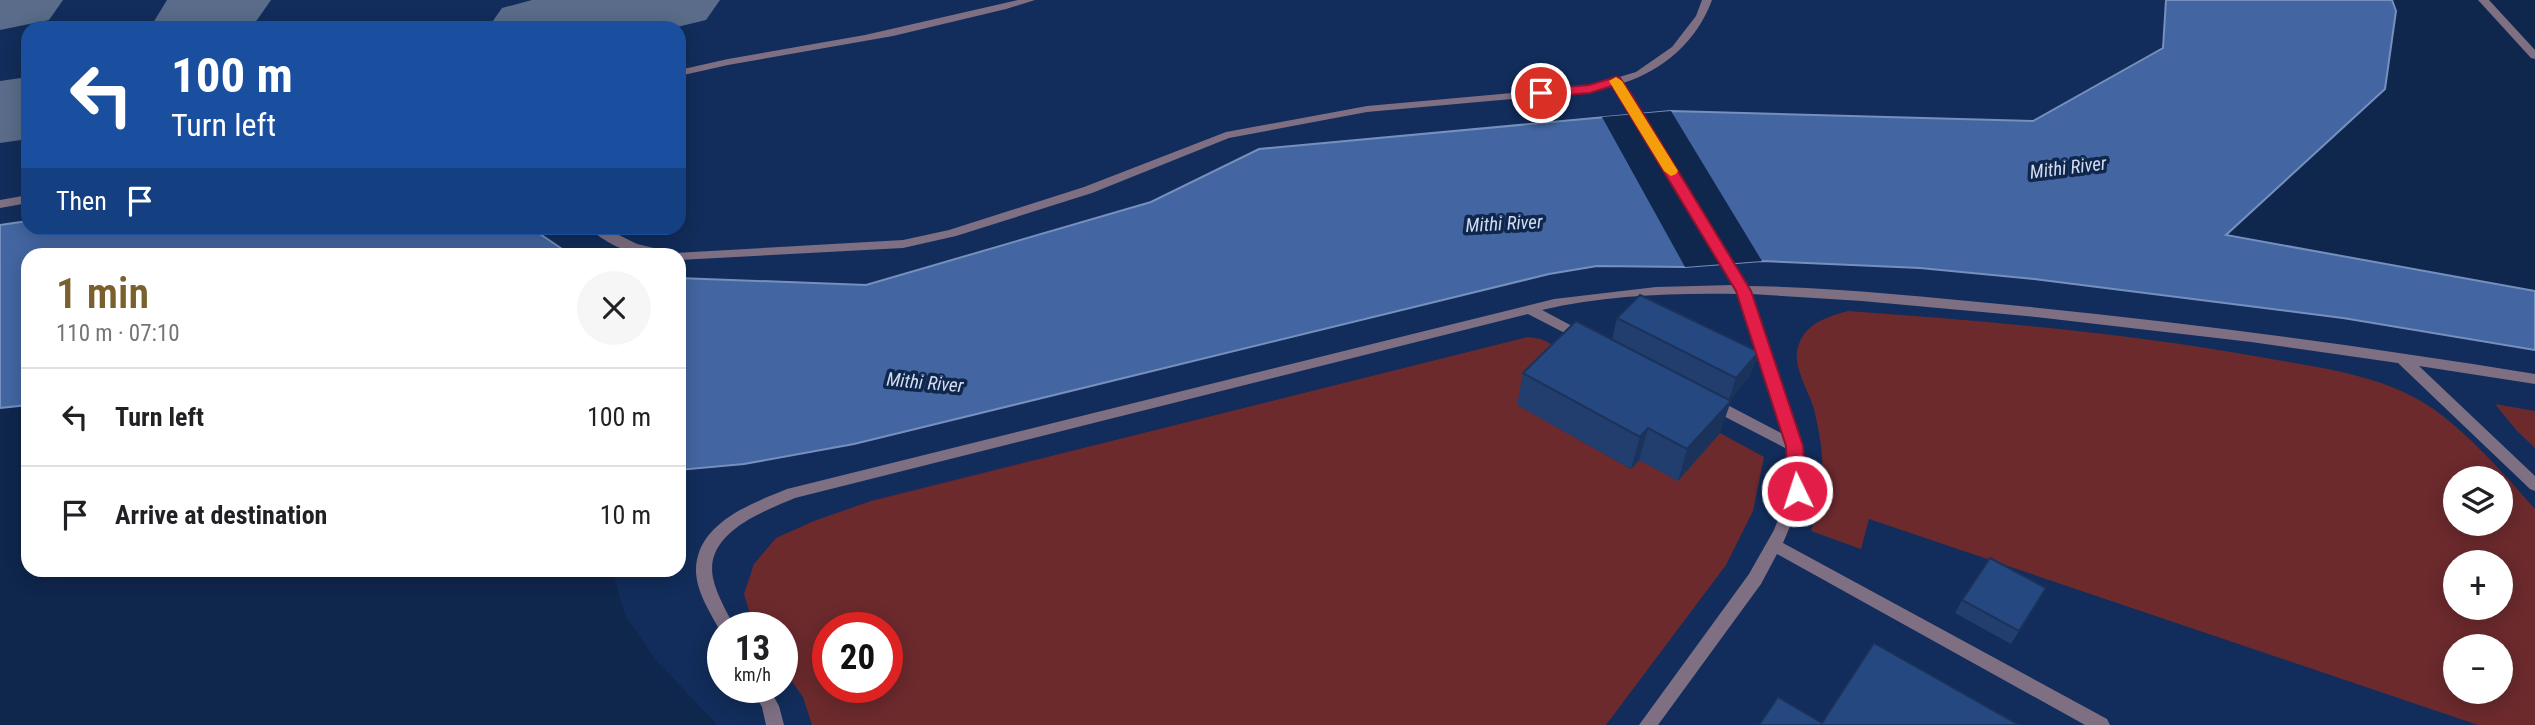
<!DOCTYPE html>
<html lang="en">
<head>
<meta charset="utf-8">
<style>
	:root { --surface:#fff; --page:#f6f6f6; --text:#202124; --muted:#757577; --line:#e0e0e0; --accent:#7a602c }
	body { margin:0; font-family:"Roboto Condensed",sans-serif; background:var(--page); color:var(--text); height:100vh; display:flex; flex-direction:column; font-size:26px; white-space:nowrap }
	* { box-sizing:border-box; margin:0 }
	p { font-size:23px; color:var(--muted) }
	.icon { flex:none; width:38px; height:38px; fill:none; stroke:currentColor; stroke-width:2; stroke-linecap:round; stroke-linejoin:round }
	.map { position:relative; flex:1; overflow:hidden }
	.details { position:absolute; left:21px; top:248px; width:665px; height:329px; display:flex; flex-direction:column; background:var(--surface); border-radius:21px; box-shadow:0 4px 18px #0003 }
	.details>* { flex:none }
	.guide { position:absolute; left:21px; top:21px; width:665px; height:214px; border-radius:21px; box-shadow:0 4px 18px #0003; background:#1a4fa0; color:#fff; overflow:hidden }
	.buttons { position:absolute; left:2443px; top:466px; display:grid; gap:14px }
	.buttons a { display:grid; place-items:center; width:70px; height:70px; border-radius:50%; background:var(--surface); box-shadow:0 4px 18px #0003; font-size:35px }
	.speed { position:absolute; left:707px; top:612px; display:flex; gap:14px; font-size:35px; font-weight:700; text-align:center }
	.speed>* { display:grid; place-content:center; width:91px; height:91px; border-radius:50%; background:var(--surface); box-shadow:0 4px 18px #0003; line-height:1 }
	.speed small { font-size:18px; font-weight:400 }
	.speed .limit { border:10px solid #d22; background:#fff; color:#111 }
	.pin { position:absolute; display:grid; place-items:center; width:60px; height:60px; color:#fff; margin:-30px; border:4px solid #fff; border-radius:50%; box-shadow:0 2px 7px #0007 }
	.me { position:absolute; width:77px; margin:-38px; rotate:356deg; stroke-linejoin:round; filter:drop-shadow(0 0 5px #0008) }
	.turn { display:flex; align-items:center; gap:24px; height:147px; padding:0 35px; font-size:32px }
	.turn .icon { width:91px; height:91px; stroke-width:2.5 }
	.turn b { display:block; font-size:49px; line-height:60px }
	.then { display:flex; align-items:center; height:66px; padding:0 35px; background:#0003; gap:14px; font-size:26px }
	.round { display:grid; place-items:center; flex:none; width:74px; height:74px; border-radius:37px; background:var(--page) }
	.headline { display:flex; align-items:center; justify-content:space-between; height:119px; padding:0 35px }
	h1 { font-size:42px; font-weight:600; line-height:52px; color:var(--accent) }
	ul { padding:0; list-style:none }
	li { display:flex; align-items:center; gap:21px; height:98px; padding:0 35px; border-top:2px solid var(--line) }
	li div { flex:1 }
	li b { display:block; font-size:26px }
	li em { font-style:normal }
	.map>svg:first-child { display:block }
	.built { fill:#122d5b; fill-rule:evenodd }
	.green { fill:#6c2a2d; fill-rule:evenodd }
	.water { fill:#4366a2; stroke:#7590bd; stroke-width:2 }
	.pier { fill:#0f264d }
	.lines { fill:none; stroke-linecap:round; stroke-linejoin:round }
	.taxiway { fill:#5a6c89; fill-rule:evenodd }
	.lane { fill:#7f6f83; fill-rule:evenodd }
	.street { fill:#7f6f83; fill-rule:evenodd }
	.wall { fill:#213e6f }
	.shaded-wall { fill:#1b325a }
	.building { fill:#264881; stroke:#1b325a; stroke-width:2 }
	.route { fill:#e11d48; stroke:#92132f; stroke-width:2 }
	.slow { fill:#f59e0b }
	.labels { text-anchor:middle; stroke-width:7; stroke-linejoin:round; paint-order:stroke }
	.water-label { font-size:19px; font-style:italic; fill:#d2dcee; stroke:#0f264d }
</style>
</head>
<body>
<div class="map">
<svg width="2535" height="725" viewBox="0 0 2535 725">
	<rect width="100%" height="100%" fill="#0f264d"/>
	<path class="built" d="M0,0H2166L2164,48L2033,121L1671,111L1762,261L1920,268L2034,279L2343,318L2535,350V725H717L654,658L625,615L612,571L679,570V470L744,464L854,444L1549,274L1597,266H1633L1259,149L1151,202L866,285L679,278V256L571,255L531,228H679V28H28V221L0,225ZM2455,478H2501V523H2455ZM2455,562H2501V607H2455ZM723,628H782V688H723ZM828,628H887V688H828ZM2455,646H2501V691H2455Z"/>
	<g class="green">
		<path d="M1848,311C1987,321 2128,333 2266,358C2316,367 2374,374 2419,400C2459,422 2504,474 2535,509V725H2478L1869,519L1861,549L1811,531C1827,484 1825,457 1814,409C1809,391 1792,366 1798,347C1805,323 1827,317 1848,311ZM2455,478H2501V523H2455ZM2455,562H2501V607H2455ZM2455,646H2501V691H2455Z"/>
		<path d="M1528,337L1541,339L1570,353L1518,405L1631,469L1639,460L1720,433L1764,457L1753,511L1726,565L1606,725H812L803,697L782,668V628H754L744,594L754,564L776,538L814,521L871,501ZM828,628H887V688H828Z"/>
		<polygon points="2495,404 2535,411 2535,448 2517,431"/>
	</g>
	<g class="water">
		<polygon points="2166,0 2392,0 2396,11 2385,89 2226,235 2535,291 2535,350 2343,318 2034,279 1920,268 1762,261 1685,267 1597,266 1549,274 854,444 744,464 679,470 679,278 866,285 1151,202 1259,149 1671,111 2033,121 2163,48"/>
		<polygon points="28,221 28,228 531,228 571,255 28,256 28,405 0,408 0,225"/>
	</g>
	<polygon class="pier" points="1671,111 1762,261 1685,267 1602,117"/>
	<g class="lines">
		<g class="taxiway">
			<polygon points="0,0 63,0 49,20 0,30"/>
			<polygon points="167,0 271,0 257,20 247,28 150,28"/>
			<polygon points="532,0 720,0 706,20 673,28 488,28 502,8"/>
			<polygon points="28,77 28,139 0,143 0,81"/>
		</g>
		<g class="lane">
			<polygon points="1018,0 1035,0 1006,9 893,36 728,65 679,76 679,70 728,59 865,35"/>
			<path d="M1702,0H1712C1697,41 1664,70 1623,83L1746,286C1834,287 1923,297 2010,305C2186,322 2361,346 2535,374V384L2419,366L2535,476V491L2530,489L2398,363L2251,342L2036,317L1862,301L1751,294L1801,446L1805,491L1783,543L2107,719L2110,725H2085L1777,554L1761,584L1658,725H1639L1749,574L1774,530L1789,491L1787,449L1706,407L1704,403L1706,399H1716L1783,434L1737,294C1673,293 1605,295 1542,310L1589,335L1591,338L1584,343L1528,314L795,498C762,512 704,533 713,578C717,596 727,612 735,628H723V633H721C712,615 697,594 696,572C695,524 750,504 787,489L1554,299L1656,287L1733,285L1613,86L1590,92L1367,112L1229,138L1092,193L956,236L903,248L679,260V256C668,256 656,257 645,255C628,253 600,241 591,228H605L637,244L675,253L903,240L949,230L1084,187L1226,132L1367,106L1589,86L1636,72L1672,47L1696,16Z"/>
			<polygon points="28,195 28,203 0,208 0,200"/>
			<polygon points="751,688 769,688 779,706 784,725 766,725 762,707"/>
		</g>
		<polygon class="street" points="2478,0 2489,0 2535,50 2535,59 2531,58"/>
	</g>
	<g class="wall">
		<polygon points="1617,318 1759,352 1750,376 1730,400 1720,433 1678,481 1639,460 1631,469 1517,405 1523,373 1612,340"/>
		<polygon points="2046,588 2011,644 1955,613 1962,600"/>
	</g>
	<g class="shaded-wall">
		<polygon points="1759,352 1750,376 1728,402 1736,378"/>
		<polygon points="1731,401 1720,433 1678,481 1687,449"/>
		<polygon points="1648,428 1639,460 1631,469 1640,437"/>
	</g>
	<g class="building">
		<polygon points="1640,295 1759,352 1736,378 1617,318"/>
		<polygon points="1576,321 1731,401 1687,449 1648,428 1640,437 1523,373"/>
		<polygon points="1990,558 2046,588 2019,631 1962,600"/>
		<polygon points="1874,643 2019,725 1759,725 1778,697 1822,723"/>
	</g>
	<polygon class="route" points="1616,77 1620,78 1633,97 1751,291 1803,446 1806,491 1803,496 1791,496 1788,491 1786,446 1736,291 1612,86 1590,93 1541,97 1534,93 1541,89 1589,85"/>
	<polygon class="slow" points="1616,77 1622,81 1678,171 1676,174 1671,176 1664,171 1609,81"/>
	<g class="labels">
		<g class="water-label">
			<text transform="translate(2068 167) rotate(-7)" y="7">Mithi River</text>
			<text transform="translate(1504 223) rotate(-3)" y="7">Mithi River</text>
			<text transform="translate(925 382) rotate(5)" y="7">Mithi River</text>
		</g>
	</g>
</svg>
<div class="buttons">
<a><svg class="icon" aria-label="layers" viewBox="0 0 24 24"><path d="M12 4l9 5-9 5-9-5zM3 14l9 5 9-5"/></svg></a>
<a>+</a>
<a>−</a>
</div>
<div class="speed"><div>13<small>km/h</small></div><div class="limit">20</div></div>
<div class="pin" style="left:1541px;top:93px;background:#d93025"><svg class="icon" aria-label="arrive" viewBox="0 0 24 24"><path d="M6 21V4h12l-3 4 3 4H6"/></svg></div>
<svg class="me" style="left:1797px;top:491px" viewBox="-20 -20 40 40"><circle r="17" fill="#e11d48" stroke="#fff" stroke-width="3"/><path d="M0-11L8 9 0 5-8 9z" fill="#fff"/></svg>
<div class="guide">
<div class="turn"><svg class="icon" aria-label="left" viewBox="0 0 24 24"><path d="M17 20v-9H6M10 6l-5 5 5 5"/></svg><div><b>100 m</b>Turn left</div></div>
<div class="then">Then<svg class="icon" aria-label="arrive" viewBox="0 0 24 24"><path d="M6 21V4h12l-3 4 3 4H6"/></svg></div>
</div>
<section class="details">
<div class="headline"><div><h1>1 min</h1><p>110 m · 07:10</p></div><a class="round"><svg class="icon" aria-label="close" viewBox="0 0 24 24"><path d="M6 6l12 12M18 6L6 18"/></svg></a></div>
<ul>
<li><svg class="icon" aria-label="left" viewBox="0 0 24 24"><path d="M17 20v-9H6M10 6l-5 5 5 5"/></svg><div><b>Turn left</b></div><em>100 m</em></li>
<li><svg class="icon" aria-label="arrive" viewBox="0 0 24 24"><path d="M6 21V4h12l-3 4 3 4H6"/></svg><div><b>Arrive at destination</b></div><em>10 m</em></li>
</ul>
</section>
</div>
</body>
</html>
